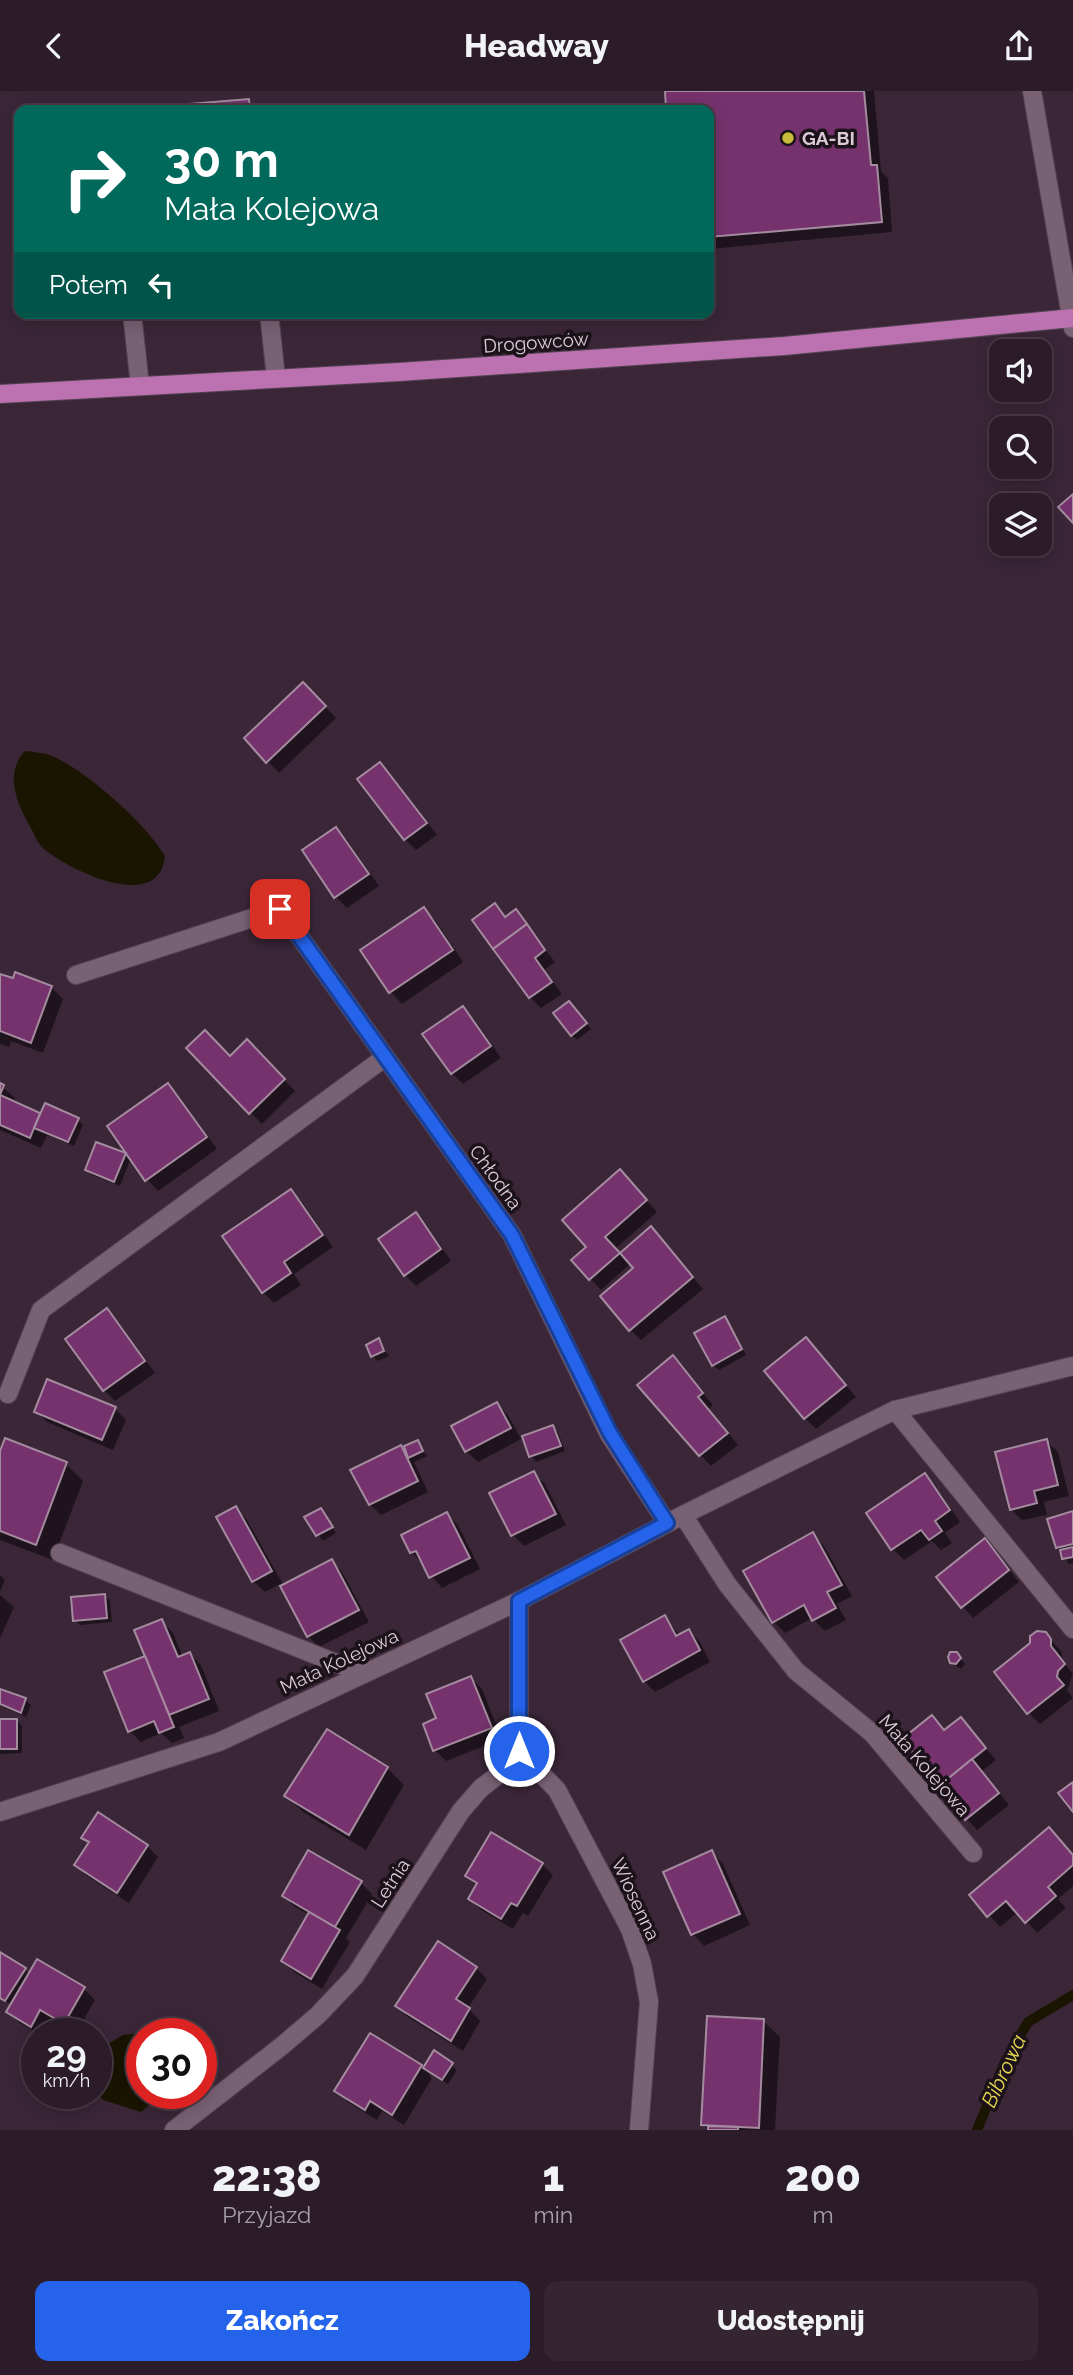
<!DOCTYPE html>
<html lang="pl">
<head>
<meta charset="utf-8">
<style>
	:root { --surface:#2c1c29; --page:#342531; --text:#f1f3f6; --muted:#a6a1a8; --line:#483a46; --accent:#2563eb }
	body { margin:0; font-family:Raleway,sans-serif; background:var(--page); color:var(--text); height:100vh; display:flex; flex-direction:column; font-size:26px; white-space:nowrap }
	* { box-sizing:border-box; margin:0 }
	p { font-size:23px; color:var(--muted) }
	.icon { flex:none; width:38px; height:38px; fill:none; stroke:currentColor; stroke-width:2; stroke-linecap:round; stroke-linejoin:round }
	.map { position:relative; height:2039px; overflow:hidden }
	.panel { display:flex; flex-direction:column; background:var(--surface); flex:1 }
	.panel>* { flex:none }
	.guide { position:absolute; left:14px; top:14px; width:700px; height:214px; border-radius:14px; box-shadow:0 4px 18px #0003,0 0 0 2px var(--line); background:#00695c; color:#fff; overflow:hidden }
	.controls { position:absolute; left:989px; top:248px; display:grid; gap:14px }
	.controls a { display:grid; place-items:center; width:63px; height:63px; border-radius:14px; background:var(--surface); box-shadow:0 4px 18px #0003,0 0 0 2px var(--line); font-size:35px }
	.speed { position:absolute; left:21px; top:1927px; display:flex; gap:14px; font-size:35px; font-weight:700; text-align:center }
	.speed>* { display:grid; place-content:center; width:91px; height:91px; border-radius:50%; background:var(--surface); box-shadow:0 4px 18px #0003,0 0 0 2px var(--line); line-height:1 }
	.speed small { font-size:18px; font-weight:400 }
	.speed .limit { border:10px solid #d22; background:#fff; color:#111 }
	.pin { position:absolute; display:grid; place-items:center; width:60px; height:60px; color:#fff; margin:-30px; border-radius:14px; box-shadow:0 4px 10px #0006 }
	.me { position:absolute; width:77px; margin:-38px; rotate:0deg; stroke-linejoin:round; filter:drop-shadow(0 0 5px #0008) }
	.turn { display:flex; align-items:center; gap:24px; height:147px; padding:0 35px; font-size:32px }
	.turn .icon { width:91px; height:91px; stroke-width:2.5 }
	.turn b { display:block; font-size:49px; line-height:60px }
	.then { display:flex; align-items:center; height:66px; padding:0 35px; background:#0003; gap:14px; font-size:26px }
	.eta { display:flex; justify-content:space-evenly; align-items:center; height:119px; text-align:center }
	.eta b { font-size:42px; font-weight:800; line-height:49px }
	.primary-button { display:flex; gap:14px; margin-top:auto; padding:14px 35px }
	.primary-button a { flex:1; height:80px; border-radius:14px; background:var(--accent); color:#fff; font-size:28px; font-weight:800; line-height:80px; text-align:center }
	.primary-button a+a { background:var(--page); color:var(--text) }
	header { display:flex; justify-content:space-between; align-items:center; height:91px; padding:0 35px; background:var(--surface); font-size:32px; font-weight:800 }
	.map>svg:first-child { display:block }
	.water { fill:#191500 }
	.shadow { fill:#0007 }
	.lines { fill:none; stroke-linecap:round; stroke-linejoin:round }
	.stream { stroke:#191500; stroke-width:10 }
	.building { fill:#76326d; stroke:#a48b9f; stroke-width:2 }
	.minor-casing { stroke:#554352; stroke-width:20 }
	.major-casing { stroke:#554352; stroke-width:20 }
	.minor { stroke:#796174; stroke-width:18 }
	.major { stroke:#bc72b1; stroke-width:18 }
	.route-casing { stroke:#184099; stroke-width:18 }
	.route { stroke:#2563eb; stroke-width:12 }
	.poi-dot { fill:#c8bb3b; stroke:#1c121a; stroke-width:2.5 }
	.labels { text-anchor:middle; stroke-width:7; stroke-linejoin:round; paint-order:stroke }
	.poi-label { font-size:19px; font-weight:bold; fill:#daccd7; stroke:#1c121a; text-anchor:start }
	.street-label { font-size:19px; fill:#daccd7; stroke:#1c121a }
	.water-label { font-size:21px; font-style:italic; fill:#e6d850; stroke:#1c121a }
</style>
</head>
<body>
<header><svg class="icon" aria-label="back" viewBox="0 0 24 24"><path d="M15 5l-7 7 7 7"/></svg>Headway<svg class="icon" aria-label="share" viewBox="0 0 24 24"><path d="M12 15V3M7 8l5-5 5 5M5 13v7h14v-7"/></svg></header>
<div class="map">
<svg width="1073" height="2039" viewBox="0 0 1073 2039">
	<rect width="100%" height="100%" fill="#3a2637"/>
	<g class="water">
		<path d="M25,660C34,661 44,662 52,665C87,680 146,733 165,765C164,770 163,777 160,781C140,814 64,776 43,757C38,753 35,745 32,739C18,716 3,683 25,660Z"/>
		<polygon points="167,1939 171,1942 142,1942 142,2002 163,2002 141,2021 103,2009 96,2001 96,1960 123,1944"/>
	</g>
	<g class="shadow">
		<polygon points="667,0 874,0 881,80 888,87 892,141 709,158 709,19 668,19"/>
		<polygon points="248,10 253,15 254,19 134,19"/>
		<polygon points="303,593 336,627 279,682 268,670"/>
		<polygon points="380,673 391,684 437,744 416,759 405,748"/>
		<polygon points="336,738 347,749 379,795 347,817 336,806"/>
		<polygon points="423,818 435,829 463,871 402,913 391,901 362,860"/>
		<polygon points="531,841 555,871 544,879 562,903 541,917 530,906"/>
		<polygon points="0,887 51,896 63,908 43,962 11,950 9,956 0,953"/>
		<polygon points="463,917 474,928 501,967 463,993 452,982"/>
		<polygon points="574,917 591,938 577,949 572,944"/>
		<polygon points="247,951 295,1000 262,1033 188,958 230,967"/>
		<polygon points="0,994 15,1007 13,1012 41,1025 78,1029 83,1034 74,1055 47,1044 41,1057 0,1039"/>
		<polygon points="168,995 179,1006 217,1058 158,1100 147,1088"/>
		<polygon points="125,1064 130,1069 120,1095 92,1084 87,1079"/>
		<polygon points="631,1092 657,1121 615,1158 620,1164 651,1138 703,1198 641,1249 630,1238 635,1177 631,1172 601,1199 574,1169 589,1156"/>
		<polygon points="291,1100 302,1111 333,1156 294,1183 301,1194 274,1212 263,1201 225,1146"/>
		<polygon points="416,1124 427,1135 451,1170 416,1195 405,1184"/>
		<polygon points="107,1220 118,1231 155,1282 115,1310 104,1299"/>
		<polygon points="724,1228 729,1233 746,1264 719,1279 713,1274"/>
		<polygon points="806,1248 856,1306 816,1338 805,1327"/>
		<polygon points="378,1249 389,1265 378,1270 372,1265"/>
		<polygon points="673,1267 713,1314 708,1318 738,1354 711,1375 672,1334 639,1294"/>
		<polygon points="496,1313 508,1324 521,1348 478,1371 466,1360"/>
		<polygon points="115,1318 126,1329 113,1359 47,1331 36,1320"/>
		<polygon points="552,1336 558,1341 565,1360 536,1371 531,1365"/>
		<polygon points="1046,1350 1058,1361 1069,1405 1044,1411 1047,1424 1022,1429 1011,1418"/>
		<polygon points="417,1351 427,1365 414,1371 428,1401 381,1424 370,1413 401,1356 409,1365"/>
		<polygon points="0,1365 66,1373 83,1390 53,1469 0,1449"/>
		<polygon points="533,1382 545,1393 566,1434 524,1455 513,1444"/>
		<polygon points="925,1384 936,1396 960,1431 945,1442 952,1452 941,1459 932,1450 904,1469 893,1458 868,1422"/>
		<polygon points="236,1417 247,1429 284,1495 331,1470 342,1481 369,1531 319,1556 308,1545 280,1493 265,1501 253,1490"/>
		<polygon points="320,1419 336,1442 323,1450 306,1427"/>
		<polygon points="1073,1422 1073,1472 1069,1473 1057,1457"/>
		<polygon points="447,1423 458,1434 480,1478 442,1497 412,1461"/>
		<polygon points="813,1444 824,1455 852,1505 837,1513 846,1529 825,1540 812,1527 785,1542 774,1531"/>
		<polygon points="985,1449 1019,1491 973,1527 962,1515"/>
		<polygon points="0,1484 5,1489 0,1501"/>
		<polygon points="0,1504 14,1516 0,1547"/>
		<polygon points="105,1505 110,1510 112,1531 80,1534 75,1529"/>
		<polygon points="665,1526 680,1545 689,1540 700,1551 710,1571 655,1601 644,1590"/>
		<polygon points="162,1530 173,1542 183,1566 190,1563 201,1574 219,1620 179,1636 184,1647 172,1652 161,1642 141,1651 130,1640"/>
		<polygon points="1045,1543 1062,1561 1061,1568 1073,1583 1067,1599 1073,1607 1040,1633 1029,1622"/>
		<polygon points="956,1562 965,1573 962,1577 957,1576 951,1571"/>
		<polygon points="471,1587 482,1598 502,1648 446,1670 435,1659 438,1628"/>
		<polygon points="0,1604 25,1609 31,1614 26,1626 3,1616 0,1614"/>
		<polygon points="961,1628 996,1669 982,1680 1009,1714 977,1739 966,1727 945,1641"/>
		<polygon points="17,1629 22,1635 22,1662 0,1663 0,1630"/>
		<polygon points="387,1677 404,1694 366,1759 303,1721 287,1705"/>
		<polygon points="83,1747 147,1755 158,1766 129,1812 87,1785 76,1774 90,1753"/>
		<polygon points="712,1761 723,1773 750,1834 704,1855 693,1843 666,1782"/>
		<polygon points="1073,1765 1073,1795 1058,1808 1066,1817 1037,1842 1018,1821 1000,1836 971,1804"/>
		<polygon points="542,1773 553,1784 528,1825 523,1822 513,1838 481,1819 470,1808 478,1795 468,1784"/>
		<polygon points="361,1792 372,1803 346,1847 350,1851 322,1898 294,1881 283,1870 310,1824 295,1816 284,1805"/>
		<polygon points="0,1863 30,1883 37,1871 84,1898 95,1909 76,1942 52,1929 45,1942 37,1942 20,1932 8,1921 12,1914 0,1907"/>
		<polygon points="476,1877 487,1888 468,1917 480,1930 463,1960 408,1926 397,1915"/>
		<polygon points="763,1930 780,1946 775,2039 708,2039 703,2034"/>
		<polygon points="371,1945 424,1978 435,1962 457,1979 448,1993 427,1980 432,1987 404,2034 382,2020 377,2029 348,2011 337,1999"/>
	</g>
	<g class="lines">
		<polyline class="stream" points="977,2039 1005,1971 1028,1931 1073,1904"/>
	</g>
	<g class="building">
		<polygon points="665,0 864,0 871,74 877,74 882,131 709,146 709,19 666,19"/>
		<polygon points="249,8 250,19 129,19 129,18"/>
		<polygon points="1073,403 1073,432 1058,416"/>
		<polygon points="303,591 326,615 266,672 244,647"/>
		<polygon points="380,671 427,732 404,749 357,688"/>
		<polygon points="336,736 369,783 334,807 302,759"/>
		<polygon points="495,812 505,826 516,818 527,833 493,858 472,829"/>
		<polygon points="424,816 453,859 389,902 360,859"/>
		<polygon points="527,833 545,859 535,867 552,891 529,907 493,858"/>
		<polygon points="15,881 52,895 31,952 0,940 0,883 13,887"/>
		<polygon points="569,910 587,932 571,945 553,922"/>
		<polygon points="463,915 491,955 451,983 422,943"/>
		<polygon points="205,939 230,965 247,948 285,988 249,1023 186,957"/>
		<polygon points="0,992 4,994 0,1004 40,1022 30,1047 0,1034"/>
		<polygon points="168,992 207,1046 145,1090 107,1035"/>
		<polygon points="45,1012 79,1027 68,1051 34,1037"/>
		<polygon points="96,1051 126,1062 114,1091 85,1079"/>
		<polygon points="620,1078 647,1109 605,1146 620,1162 589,1189 571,1169 586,1156 562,1129"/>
		<polygon points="291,1098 323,1144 284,1171 291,1182 262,1202 222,1145"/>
		<polygon points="416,1121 441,1158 404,1185 378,1148"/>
		<polygon points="651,1135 693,1186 629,1240 600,1205 633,1177 620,1162"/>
		<polygon points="107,1217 145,1270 103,1300 65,1248"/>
		<polygon points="725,1225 742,1258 712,1275 694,1242"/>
		<polygon points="806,1246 846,1294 804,1328 764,1280"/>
		<polygon points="379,1247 384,1260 371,1266 366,1254"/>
		<polygon points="673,1264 703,1302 698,1306 728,1342 699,1365 637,1294"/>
		<polygon points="47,1288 116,1316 102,1349 34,1321"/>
		<polygon points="497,1311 511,1337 465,1361 451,1335"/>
		<polygon points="553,1334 561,1355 529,1366 522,1345"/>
		<polygon points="5,1347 67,1371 36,1454 0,1440 0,1360"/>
		<polygon points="1047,1348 1058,1394 1034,1400 1037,1412 1010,1419 995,1361"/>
		<polygon points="418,1349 423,1360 408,1367 404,1355"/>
		<polygon points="401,1354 418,1390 369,1414 350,1379"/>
		<polygon points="534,1380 556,1423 511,1445 489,1402"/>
		<polygon points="925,1382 950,1419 935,1430 942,1440 929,1449 921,1439 891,1459 866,1422"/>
		<polygon points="236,1415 272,1480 252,1491 216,1426"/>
		<polygon points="321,1417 333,1436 316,1445 304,1426"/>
		<polygon points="1073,1420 1073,1453 1056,1457 1047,1428"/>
		<polygon points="447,1421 470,1467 429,1487 416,1460 410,1462 401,1444"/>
		<polygon points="813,1441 842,1494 827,1501 836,1517 812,1530 804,1514 772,1532 743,1480"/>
		<polygon points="985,1447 1009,1479 961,1517 936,1486"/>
		<polygon points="1073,1456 1073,1466 1062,1468 1060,1459"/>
		<polygon points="332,1468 359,1519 307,1546 280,1495"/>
		<polygon points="105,1503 107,1527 73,1530 71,1506"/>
		<polygon points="665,1524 676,1545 689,1538 700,1559 643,1591 620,1549"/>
		<polygon points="162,1528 178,1566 190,1561 209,1608 169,1624 134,1539"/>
		<polygon points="1037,1540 1046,1541 1051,1548 1051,1555 1065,1573 1058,1580 1057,1586 1064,1594 1027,1623 994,1581 1030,1552 1030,1545"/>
		<polygon points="950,1561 957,1561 961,1567 956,1573 950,1572 948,1566"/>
		<polygon points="145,1565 174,1636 159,1642 154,1630 128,1641 104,1581"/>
		<polygon points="471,1585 492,1637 433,1660 423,1633 436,1627 426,1603"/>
		<polygon points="0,1598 26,1607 21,1622 0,1613"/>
		<polygon points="932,1624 944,1639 961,1626 986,1657 939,1695 902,1648"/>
		<rect x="0" y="1628" width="17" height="30"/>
		<polygon points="327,1638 388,1676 349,1744 284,1705"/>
		<polygon points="972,1668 999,1702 965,1729 939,1695"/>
		<polygon points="1073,1691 1073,1721 1058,1702"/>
		<polygon points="98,1721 148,1754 117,1802 74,1774 89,1751 81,1747"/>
		<polygon points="1049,1736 1073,1764 1073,1774 1048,1796 1056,1805 1025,1832 1006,1810 987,1826 969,1804"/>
		<polygon points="491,1741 543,1772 517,1815 511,1812 501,1828 468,1808 477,1792 465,1785"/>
		<polygon points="308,1759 362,1790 335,1836 282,1805"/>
		<polygon points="712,1759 740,1823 691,1844 663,1781"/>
		<polygon points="309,1821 340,1839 311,1888 281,1870"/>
		<polygon points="438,1850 477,1876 456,1908 470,1917 451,1950 395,1915"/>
		<polygon points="0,1861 26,1877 5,1910 0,1907"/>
		<polygon points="37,1868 85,1896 64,1933 40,1919 31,1936 6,1921"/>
		<polygon points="707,1925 764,1928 759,2037 701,2034"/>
		<polygon points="370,1942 422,1974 392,2024 370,2010 365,2019 334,2000"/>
		<polygon points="434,1959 453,1972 442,1989 423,1977"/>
		<polygon points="708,2035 738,2036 738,2039 708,2039"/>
	</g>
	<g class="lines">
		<g class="minor-casing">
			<g id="minor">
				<polyline points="1032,0 1073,237"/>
				<polyline points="132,222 140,295"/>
				<polyline points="269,222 276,287"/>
				<polyline points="76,884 280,818 512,1144 609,1343 667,1432"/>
				<polyline points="8,1303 41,1219 384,967"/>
				<polyline points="895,1319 1073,1538"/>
				<polyline points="683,1424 727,1493 796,1580 872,1642 973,1762"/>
				<polyline points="60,1462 361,1582"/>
				<polyline points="519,1660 557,1699 630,1838 642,1873 649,1911 639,2039"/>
				<polyline points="0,1721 219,1651 519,1510 683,1424 895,1319 1073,1275"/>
				<polyline points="174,2039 283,1954 318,1924 355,1885 461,1720 481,1697 510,1675 519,1660 519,1510"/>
			</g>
		</g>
		<g class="major-casing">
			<polyline id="major" points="0,303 399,281 784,255 1073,227"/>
		</g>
		<use href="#minor" class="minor"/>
		<use href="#major" class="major"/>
	</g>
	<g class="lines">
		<g class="route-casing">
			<polyline id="route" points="280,818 512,1144 610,1342 667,1432 519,1510 519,1660"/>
		</g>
		<use href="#route" class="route"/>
	</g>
	<circle class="poi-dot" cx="788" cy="47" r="7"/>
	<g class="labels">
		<g class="poi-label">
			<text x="802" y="54">GA-BI</text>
		</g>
		<g class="street-label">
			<text transform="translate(536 251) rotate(-4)" y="7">Drogowców</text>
			<text transform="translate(496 1086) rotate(54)" y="7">Chłodna</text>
			<text transform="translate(339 1570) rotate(-25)" y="7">Mała Kolejowa</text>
			<text transform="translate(925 1674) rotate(49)" y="7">Mała Kolejowa</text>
			<text transform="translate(390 1792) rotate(-57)" y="7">Letnia</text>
			<text transform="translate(636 1808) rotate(65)" y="7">Wiosenna</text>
		</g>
		<g class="water-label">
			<text transform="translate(1004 1980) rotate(-65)" y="7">Bibrowa</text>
		</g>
	</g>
</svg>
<div class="controls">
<a><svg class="icon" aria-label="sound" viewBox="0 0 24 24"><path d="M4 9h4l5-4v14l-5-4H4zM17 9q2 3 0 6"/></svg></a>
<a><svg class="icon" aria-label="search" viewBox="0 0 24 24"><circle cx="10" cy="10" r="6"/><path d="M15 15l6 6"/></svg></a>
<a><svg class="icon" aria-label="layers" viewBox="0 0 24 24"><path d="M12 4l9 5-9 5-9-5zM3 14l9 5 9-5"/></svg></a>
</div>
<div class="speed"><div>29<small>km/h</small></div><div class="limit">30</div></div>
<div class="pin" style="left:280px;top:818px;background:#d93025"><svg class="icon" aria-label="arrive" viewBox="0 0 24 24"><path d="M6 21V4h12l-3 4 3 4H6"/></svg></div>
<svg class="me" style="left:519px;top:1660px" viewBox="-20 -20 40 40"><circle r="17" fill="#2563eb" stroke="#fff" stroke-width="3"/><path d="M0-11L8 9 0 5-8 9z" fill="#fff"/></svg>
<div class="guide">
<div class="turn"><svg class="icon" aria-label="right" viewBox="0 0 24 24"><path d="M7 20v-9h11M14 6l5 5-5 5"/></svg><div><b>30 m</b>Mała Kolejowa</div></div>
<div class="then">Potem<svg class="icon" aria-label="left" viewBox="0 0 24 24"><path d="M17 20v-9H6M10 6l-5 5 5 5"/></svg></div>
</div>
</div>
<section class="panel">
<div class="eta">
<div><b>22:38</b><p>Przyjazd</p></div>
<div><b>1</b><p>min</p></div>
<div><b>200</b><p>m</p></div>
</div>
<div class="primary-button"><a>Zakończ</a><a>Udostępnij</a></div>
</section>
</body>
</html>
